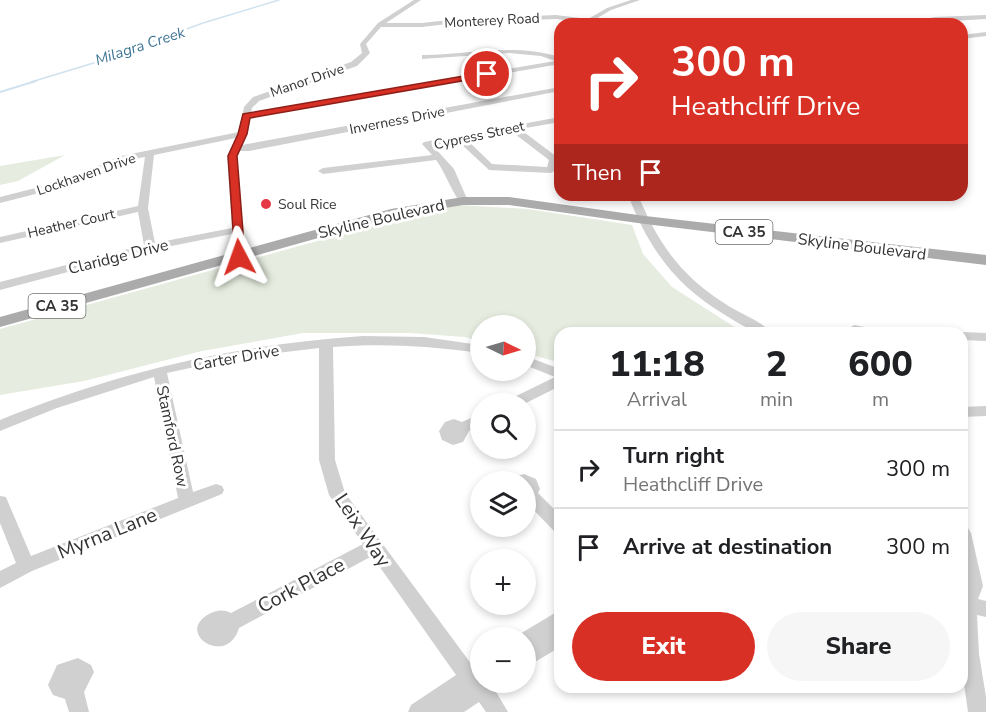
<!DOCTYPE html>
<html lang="en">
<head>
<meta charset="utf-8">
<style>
	:root { --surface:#fff; --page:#f6f6f6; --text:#202124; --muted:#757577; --line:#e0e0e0; --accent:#d93025 }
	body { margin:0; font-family:"Nunito Sans",sans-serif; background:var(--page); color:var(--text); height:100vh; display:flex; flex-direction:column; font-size:22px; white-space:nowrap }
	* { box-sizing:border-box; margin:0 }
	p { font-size:20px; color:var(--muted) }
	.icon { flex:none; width:33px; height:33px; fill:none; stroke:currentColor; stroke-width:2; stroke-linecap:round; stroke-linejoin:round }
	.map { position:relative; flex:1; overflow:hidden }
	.sheet { position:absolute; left:554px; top:327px; width:414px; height:366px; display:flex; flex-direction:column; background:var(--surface); border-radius:18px; box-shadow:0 3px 9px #0003 }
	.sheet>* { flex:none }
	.hud { position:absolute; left:554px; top:18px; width:414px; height:183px; border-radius:18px; box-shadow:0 3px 9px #0003; background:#d93025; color:#fff; overflow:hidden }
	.needle { width:39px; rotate:95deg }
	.fabs { position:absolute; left:470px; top:315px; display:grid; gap:12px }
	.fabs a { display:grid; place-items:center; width:66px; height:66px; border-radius:50%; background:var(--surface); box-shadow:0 3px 9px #0003; font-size:30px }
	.pin { position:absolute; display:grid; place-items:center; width:51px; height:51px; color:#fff; margin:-26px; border:3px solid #fff; border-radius:50%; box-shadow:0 2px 6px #0007 }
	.me { position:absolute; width:66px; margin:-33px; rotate:356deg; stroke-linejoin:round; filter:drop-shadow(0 0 4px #0008) }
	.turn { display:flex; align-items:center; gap:21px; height:126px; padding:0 18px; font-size:27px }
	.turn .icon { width:78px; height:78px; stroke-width:2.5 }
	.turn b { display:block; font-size:42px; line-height:51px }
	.then { display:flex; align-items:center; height:57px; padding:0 18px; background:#0003; gap:12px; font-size:22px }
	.eta { display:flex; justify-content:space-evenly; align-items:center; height:102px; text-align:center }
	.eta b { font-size:36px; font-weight:800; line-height:42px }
	.primary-button { display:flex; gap:12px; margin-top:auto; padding:12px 18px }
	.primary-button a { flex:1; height:69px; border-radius:36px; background:var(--accent); color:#fff; font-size:24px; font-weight:800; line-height:69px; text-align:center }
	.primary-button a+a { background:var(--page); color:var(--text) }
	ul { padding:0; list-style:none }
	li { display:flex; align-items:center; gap:18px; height:78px; padding:0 18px; border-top:2px solid var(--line) }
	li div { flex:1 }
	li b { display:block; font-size:22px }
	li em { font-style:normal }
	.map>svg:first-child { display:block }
	.green { fill:#e6ecdf }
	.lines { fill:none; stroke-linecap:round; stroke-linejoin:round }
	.stream-far1 { stroke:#cfe2ee; stroke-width:1.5 }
	.stream { stroke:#cfe2ee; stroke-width:2 }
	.minor { fill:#d0d0d0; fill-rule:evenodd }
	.major { fill:#ababab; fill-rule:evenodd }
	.route { fill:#d93025; stroke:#8d1f18; stroke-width:1.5 }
	.poi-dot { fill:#e63946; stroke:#fff; stroke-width:2 }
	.labels { text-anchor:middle; stroke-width:6; stroke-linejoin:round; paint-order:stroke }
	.far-street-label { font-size:14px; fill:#333; stroke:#fff }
	.far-poi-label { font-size:14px; fill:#333; stroke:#fff; text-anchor:start }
	.far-water-label { font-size:15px; font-style:italic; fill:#3f7597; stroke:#fff }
	.shield { fill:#fff; stroke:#707070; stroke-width:1.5 }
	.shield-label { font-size:15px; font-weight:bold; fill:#333 }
	.street-label { font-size:16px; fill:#333; stroke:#fff }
	.near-street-label { font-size:20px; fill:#333; stroke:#fff }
</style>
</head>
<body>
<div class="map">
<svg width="986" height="712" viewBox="0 0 986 712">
	<rect width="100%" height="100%" fill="#fff"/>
	<g class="green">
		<polygon points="65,155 18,181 0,185 0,166"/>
		<polygon points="458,205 528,209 632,225 643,254 672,287 744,333 560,333 559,357 554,361 525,353 525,326 480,326 480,341 465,337 410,333 303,333 202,351 84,381 0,395 0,329 436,208"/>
	</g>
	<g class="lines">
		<polyline class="stream-far1" points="31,82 97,62 203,23 279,0"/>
		<polyline class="stream" points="0,92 36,81"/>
		<g class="minor">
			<path d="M414,0H421L386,23H422L457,19L556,15L588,19L607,8L631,0H640L611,10L589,23L556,19L457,23L422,27H381L366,44L370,53L357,66L259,101L252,108L251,113L555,61L541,56L509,53L422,59V55H425C471,54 514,43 560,57V64L250,118L247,134L242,145L560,87V91L249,151H239L237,156L245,257L243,259L239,260L233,257L232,234L151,250L0,290V282L144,245L138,212L0,243V237L138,206L145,157L127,160L67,186L0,203V197L59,182L121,156L239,132L244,107L253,97L351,62L362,53L360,44L378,23ZM236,138L227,156L232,228L155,243L148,208L154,155Z"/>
			<polygon points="986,15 986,19 901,24 935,17"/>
			<polygon points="986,32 986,36 962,39 962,35"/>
			<path d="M560,117V122L520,129L557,157L556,170L551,173L489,170L458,141L433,146L454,169L468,201L463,204C455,200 445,171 436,160L323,174L318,171L323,168L432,155L422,144L424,142ZM511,131L549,160L547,167L492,164L466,139Z"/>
			<path d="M628,195H638C658,243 680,275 724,303C738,313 760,320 772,333C753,333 741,325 725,315C675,285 649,249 628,195Z"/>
			<polygon points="854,325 881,330 883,333 849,332 848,329"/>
			<polygon points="962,332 986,333 986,341 962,340 962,333 958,333"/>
			<path d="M363,336L424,337L480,345V353C430,346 383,343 333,347L335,460L345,493L472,665L480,662V682H500L495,690L508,712H486L479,702L464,712H408L411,705L456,675L372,556L239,628C227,668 174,633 209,614C216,610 224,609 231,613L363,544L329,495L319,460V348L236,358L167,373L193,492L216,484L222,486L224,490L222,494L32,571L0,588V571L16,563L0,523V496L6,497L8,502L31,556L178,498L154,377L57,408L0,431V420C120,371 234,345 363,336Z"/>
			<polygon points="525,356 560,369 560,386 524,404 504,404 506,401 555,377 525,365"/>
			<polygon points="986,406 986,416 962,417 962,407"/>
			<polygon points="480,414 480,425 469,431 463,442 453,445 442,440 439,431 445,422 454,419 462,422"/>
			<polygon points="524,474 536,479 540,489 538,493 560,515 560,533 554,531 525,501 525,482 509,482 511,478"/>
			<polygon points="962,526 968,528 971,533 983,586 978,599 986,601 986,617 977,615 979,654 986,697 986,712 968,712 962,670 962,580 964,581 962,571"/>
			<polygon points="560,610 560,647 525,668 525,638 517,638 518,635"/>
			<polygon points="78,658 91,665 94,672 84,692 89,712 69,712 65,699 53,695 48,685 57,665"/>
		</g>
		<polygon class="major" points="463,197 509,197 645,216 986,255 986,265 645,224 509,205 463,205 397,216 0,327 0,317 391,209"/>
	</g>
	<polygon class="route" points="487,72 490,73 490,76 250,118 247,134 237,156 245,257 243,259 235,259 228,156 238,134 243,114"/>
	<circle class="poi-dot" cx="266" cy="204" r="6"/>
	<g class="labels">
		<g class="far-street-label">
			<text transform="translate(492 20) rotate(-3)" y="5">Monterey Road</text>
			<text transform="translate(307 80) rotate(-19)" y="5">Manor Drive</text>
			<text transform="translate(397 120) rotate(-11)" y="5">Inverness Drive</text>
			<text transform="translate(479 135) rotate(-12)" y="5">Cypress Street</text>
			<text transform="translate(86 174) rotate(-19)" y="5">Lockhaven Drive</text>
			<text transform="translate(71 223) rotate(-13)" y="5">Heather Court</text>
		</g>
		<g class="far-poi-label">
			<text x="278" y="209">Soul Rice</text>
		</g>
		<g class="far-water-label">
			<text transform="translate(140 46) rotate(-18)" y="5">Milagra Creek</text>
		</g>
		<g class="shield">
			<rect x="715.5" y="220" width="57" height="24" rx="4.5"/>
			<rect x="28.5" y="294" width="57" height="24" rx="4.5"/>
		</g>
		<g class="shield-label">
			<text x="744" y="237">CA 35</text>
			<text x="57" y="311">CA 35</text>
		</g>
		<g class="street-label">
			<text transform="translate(381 218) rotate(-13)" y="6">Skyline Boulevard</text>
			<text transform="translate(862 246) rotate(7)" y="6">Skyline Boulevard</text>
			<text transform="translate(118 256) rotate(-14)" y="6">Claridge Drive</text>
			<text transform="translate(236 357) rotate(-10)" y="6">Carter Drive</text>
			<text transform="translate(173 436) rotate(78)" y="6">Stamford Row</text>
		</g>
		<g class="near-street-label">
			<text transform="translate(363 530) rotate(56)" y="7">Leix Way</text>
			<text transform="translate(107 533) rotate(-22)" y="7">Myrna Lane</text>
			<text transform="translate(301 585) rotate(-28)" y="7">Cork Place</text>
		</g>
	</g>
</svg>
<div class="fabs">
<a><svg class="needle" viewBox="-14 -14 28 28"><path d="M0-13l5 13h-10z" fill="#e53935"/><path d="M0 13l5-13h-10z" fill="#757577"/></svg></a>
<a><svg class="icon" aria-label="search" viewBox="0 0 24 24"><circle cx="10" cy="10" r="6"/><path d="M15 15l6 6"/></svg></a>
<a><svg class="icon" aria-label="layers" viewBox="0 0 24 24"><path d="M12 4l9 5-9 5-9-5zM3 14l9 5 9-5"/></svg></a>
<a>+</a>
<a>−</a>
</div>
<div class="pin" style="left:487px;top:74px;background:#d93025"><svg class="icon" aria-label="arrive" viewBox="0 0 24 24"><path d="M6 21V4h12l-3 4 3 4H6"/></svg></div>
<svg class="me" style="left:239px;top:257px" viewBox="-20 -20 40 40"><path d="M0-17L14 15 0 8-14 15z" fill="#d93025" stroke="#fff" stroke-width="4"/></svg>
<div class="hud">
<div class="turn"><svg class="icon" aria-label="right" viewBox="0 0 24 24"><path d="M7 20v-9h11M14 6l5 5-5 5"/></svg><div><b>300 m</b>Heathcliff Drive</div></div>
<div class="then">Then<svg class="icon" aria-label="arrive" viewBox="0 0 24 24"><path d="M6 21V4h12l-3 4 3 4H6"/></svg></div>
</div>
<section class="sheet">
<div class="eta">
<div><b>11:18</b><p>Arrival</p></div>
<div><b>2</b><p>min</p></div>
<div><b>600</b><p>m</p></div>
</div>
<ul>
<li><svg class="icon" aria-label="right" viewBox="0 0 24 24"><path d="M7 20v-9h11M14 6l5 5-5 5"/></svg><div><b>Turn right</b><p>Heathcliff Drive</p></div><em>300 m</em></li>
<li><svg class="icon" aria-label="arrive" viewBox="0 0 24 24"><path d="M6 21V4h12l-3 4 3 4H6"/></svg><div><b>Arrive at destination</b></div><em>300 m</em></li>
</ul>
<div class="primary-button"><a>Exit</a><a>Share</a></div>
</section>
</div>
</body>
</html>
